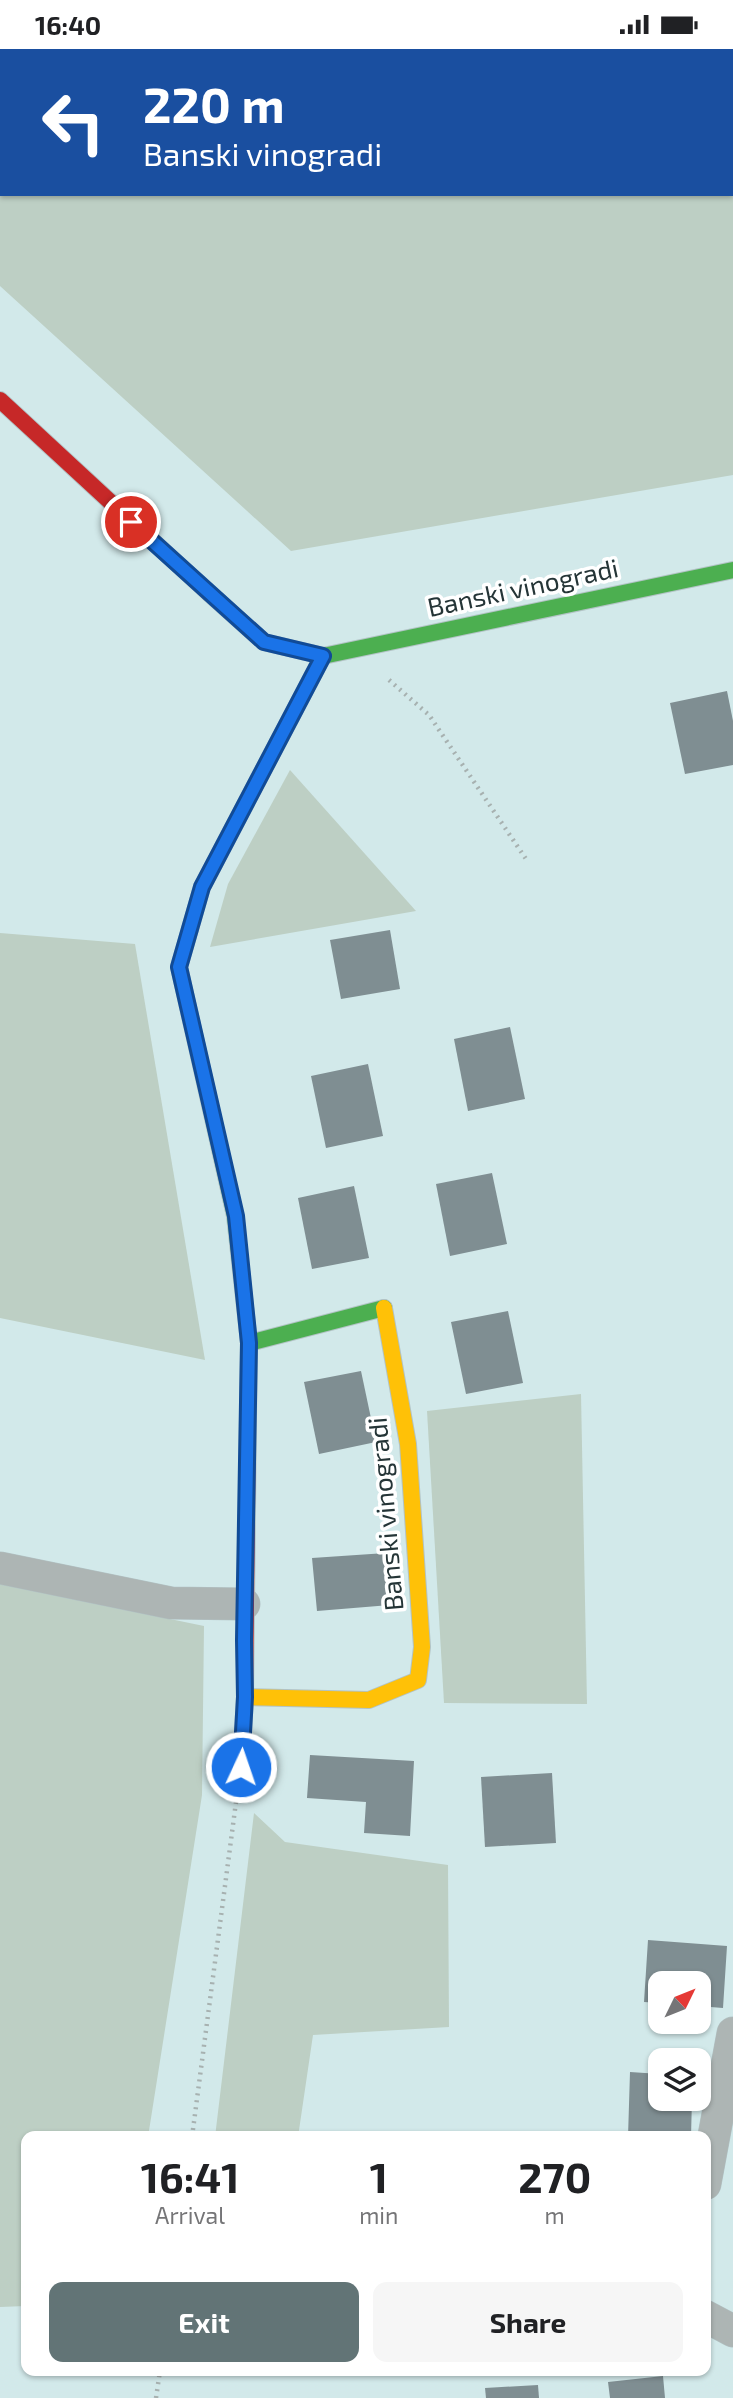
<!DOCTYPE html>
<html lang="en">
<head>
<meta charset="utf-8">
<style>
	:root { --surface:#fff; --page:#f6f6f6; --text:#202124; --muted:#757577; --accent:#627476 }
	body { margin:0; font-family:"Exo 2",sans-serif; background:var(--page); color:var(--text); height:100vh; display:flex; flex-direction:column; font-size:26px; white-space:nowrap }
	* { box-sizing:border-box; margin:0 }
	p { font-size:23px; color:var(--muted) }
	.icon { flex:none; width:38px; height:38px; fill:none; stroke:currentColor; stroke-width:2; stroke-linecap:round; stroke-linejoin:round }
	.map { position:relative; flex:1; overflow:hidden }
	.panel { position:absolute; left:21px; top:2082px; width:690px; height:245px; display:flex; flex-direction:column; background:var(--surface); border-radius:14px; box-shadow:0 2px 5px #0004 }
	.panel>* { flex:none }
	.hud { position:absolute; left:0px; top:0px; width:733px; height:147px; box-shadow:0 2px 5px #0004; background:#1a4fa0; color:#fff; overflow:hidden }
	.needle { width:46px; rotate:47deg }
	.fabs { position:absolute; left:648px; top:1922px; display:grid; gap:14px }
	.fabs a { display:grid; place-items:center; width:63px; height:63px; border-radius:14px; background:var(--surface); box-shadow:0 2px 5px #0004; font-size:35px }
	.pin { position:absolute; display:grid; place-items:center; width:60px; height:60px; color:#fff; margin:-30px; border:4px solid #fff; border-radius:50%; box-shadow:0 2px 7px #0007 }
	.me { position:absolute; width:77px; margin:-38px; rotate:3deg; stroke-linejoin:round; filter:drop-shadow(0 0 5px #0008) }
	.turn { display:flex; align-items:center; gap:24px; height:147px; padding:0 28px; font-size:32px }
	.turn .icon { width:91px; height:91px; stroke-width:2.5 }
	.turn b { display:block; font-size:49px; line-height:60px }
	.eta { display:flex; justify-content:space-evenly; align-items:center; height:119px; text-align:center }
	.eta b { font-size:42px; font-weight:700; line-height:49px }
	.button { display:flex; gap:14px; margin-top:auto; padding:14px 28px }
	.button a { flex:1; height:80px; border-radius:14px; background:var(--accent); color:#fff; font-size:28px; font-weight:700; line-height:80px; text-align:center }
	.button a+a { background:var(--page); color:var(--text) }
	.status { display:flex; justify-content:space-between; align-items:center; height:49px; padding:0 35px; background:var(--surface); direction:ltr }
	.status svg { height:19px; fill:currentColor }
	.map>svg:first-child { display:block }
	.green { fill:#bdcfc4; fill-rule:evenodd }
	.building { fill:#7f8e92 }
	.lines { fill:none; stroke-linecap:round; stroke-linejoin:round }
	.street-casing { stroke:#b2c3c5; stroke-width:33 }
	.fast-casing { stroke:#b2c3c5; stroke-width:18 }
	.slow-casing { stroke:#b2c3c5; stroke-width:18 }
	.jam-casing { stroke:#b2c3c5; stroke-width:18 }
	.path { stroke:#a7b1b0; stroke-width:4.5; stroke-dasharray:2 5; stroke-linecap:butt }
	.street { stroke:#adb5b4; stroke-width:32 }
	.fast { stroke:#4caf50; stroke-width:16 }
	.slow { stroke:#ffc107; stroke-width:16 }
	.jam { stroke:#c62828; stroke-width:16 }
	.route-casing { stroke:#114b97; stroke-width:18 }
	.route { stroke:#1a73e8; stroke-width:12 }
	.labels { text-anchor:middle; stroke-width:7; stroke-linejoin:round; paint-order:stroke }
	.street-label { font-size:26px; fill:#253537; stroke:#fff }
</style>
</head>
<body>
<div class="status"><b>16:40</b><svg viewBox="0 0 49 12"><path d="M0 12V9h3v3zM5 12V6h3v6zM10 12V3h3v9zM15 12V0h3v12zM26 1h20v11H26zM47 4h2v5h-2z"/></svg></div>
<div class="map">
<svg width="733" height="2349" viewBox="0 0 733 2349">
	<rect width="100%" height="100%" fill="#d2e9ea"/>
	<g class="green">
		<path d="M0,0H733V426L291,502L0,237ZM2,2H732V145H2Z"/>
		<polygon points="290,721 416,862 210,898 228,835"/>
		<polygon points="0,884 135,895 205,1311 0,1269"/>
		<polygon points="581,1345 587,1655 444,1654 427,1362"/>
		<polygon points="0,1535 204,1577 202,1746 148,2088 26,2088 26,2257 0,2258"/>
		<polygon points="254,1764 285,1793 448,1816 449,1978 313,1986 298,2088 215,2088"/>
	</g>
	<g class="building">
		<polygon points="727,642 733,672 733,716 685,725 670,654"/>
		<polygon points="390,881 400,940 341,950 330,891"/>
		<polygon points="510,978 525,1050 468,1062 454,990"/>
		<polygon points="368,1015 383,1087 326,1099 311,1027"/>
		<polygon points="492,1124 507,1195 450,1207 436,1135"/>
		<polygon points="354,1137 369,1209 312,1220 298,1149"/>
		<polygon points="508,1262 523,1334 466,1345 451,1273"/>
		<polygon points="361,1322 376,1393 319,1405 304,1333"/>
		<polygon points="386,1504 390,1556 317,1562 312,1509"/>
		<polygon points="310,1706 414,1712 410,1787 364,1784 366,1753 307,1749"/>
		<polygon points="552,1724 556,1794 485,1798 481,1728"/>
		<polygon points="648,1891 727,1897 723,1959 698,1957 698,1934 660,1934 660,1954 644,1953"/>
		<polygon points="630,2023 660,2025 660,2049 692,2049 691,2088 628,2088"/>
		<polygon points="663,2327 665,2349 610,2349 608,2333"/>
		<polygon points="538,2336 539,2349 486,2349 485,2339"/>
	</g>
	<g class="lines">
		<g class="street-casing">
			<g id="street">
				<polyline points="0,1519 171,1554 244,1555"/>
				<polyline points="705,2135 733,1984"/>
				<polyline points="705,2267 733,2282"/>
			</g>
		</g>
		<g class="fast-casing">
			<g id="fast">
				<polyline points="210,545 264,593 323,607 733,521"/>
				<polyline points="190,880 179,918 235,1167 249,1294 248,1367"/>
				<polyline points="249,1294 384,1259"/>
			</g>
		</g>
		<g class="slow-casing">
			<polyline id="slow" points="245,1648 369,1651 418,1631 422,1598 408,1395 384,1259"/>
		</g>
		<g class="jam-casing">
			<g id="jam">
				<polyline points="0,351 210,545"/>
				<polyline points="190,880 202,838 323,607"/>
				<polyline points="241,1718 245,1648 248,1367"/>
			</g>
		</g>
		<g class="path">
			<polyline points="389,631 429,666 528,813"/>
			<polyline points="192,2088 236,1753"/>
			<polyline points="156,2349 160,2322"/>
		</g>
		<use href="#street" class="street"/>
		<use href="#fast" class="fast"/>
		<use href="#slow" class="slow"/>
		<use href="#jam" class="jam"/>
	</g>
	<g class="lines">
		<g class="route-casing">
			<polyline id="route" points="131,473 264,593 323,607 202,838 179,918 236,1167 249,1294 244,1591 245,1648 241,1718"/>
		</g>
		<use href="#route" class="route"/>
	</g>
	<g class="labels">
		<g class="street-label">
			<text transform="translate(523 539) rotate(-12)" y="9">Banski vinogradi</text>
			<text transform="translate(386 1465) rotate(-95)" y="9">Banski vinogradi</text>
		</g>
	</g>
</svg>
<div class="fabs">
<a><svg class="needle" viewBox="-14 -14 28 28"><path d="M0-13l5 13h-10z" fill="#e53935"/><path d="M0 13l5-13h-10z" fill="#757577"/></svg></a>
<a><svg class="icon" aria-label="layers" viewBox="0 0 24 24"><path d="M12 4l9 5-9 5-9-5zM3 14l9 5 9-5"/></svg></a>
</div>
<div class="pin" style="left:131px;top:473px;background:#d93025"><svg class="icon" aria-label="arrive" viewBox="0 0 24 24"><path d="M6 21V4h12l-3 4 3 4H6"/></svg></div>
<svg class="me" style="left:241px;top:1718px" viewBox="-20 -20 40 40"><circle r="17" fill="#1a73e8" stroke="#fff" stroke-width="3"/><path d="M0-11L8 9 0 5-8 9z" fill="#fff"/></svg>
<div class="hud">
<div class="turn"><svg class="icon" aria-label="left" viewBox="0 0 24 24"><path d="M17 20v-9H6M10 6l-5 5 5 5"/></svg><div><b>220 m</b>Banski vinogradi</div></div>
</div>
<section class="panel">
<div class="eta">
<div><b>16:41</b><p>Arrival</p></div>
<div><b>1</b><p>min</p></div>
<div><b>270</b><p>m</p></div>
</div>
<div class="button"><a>Exit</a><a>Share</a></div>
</section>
</div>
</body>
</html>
